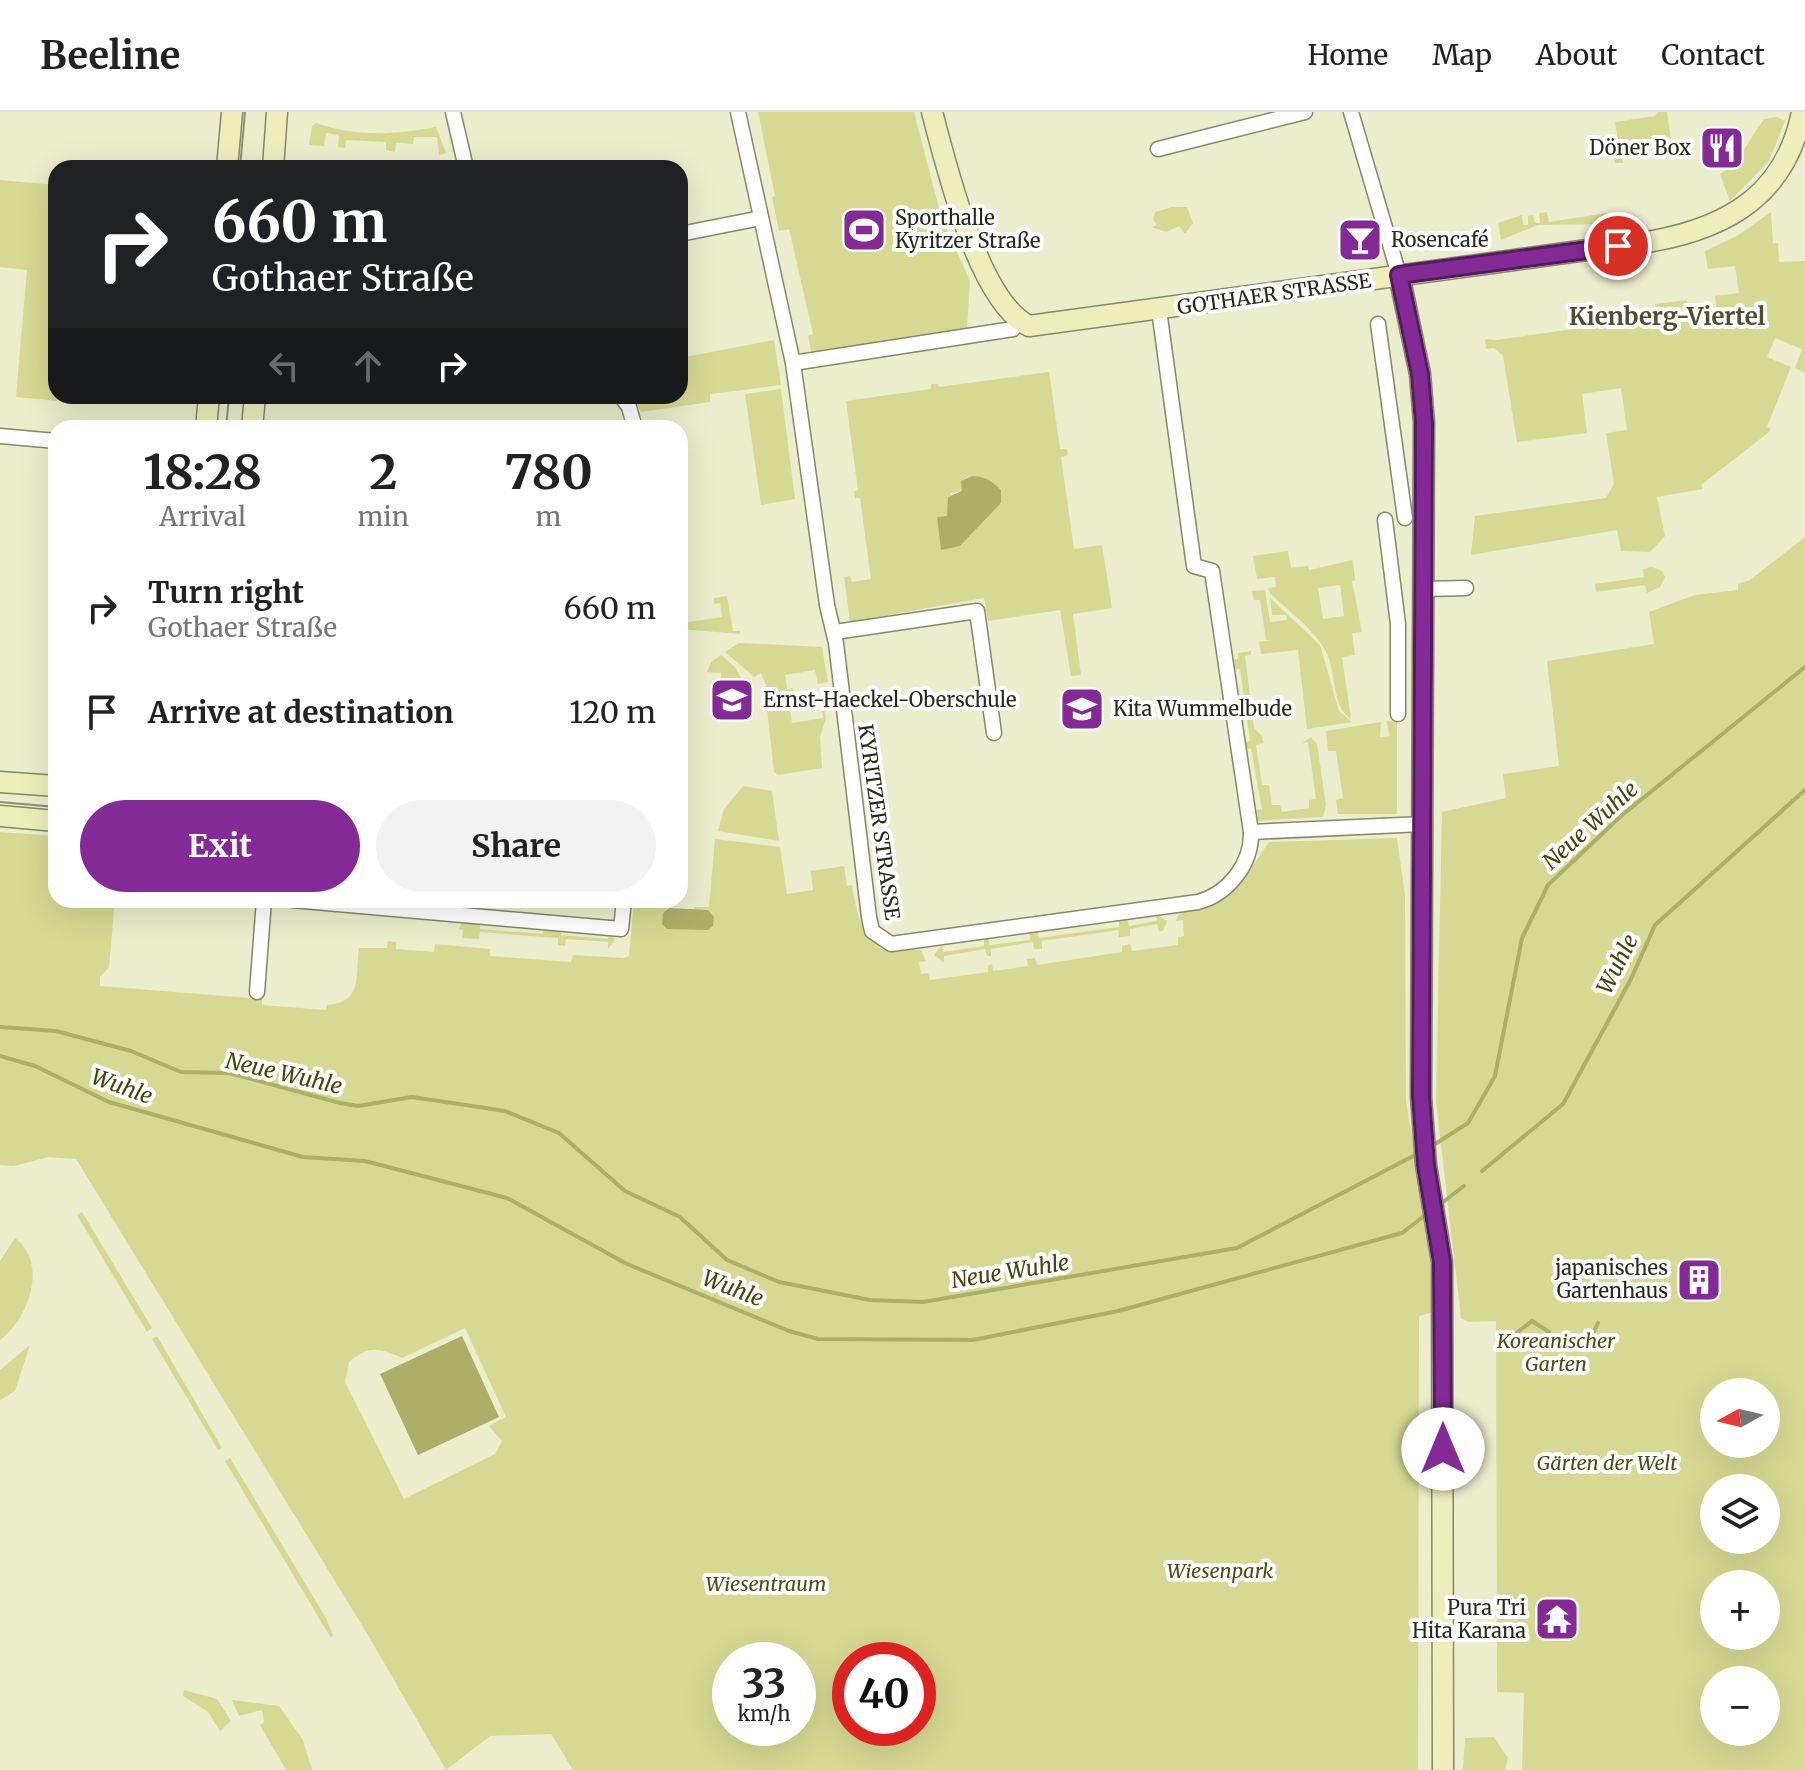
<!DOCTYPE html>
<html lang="en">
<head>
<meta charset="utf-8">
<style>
	:root { --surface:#fff; --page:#f2f2f2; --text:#222; --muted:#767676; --line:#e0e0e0; --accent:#832a97 }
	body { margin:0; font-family:Merriweather,serif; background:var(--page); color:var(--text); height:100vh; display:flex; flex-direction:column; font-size:30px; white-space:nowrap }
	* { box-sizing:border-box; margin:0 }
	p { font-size:26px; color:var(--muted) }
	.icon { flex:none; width:44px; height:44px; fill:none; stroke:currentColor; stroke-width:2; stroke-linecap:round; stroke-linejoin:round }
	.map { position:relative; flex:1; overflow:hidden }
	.drawer { position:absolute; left:48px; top:308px; width:640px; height:488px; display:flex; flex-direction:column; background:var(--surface); border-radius:24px; box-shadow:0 8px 32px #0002 }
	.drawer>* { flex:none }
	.hud { position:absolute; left:48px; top:48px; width:640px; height:244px; border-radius:24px; box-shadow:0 8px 32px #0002; background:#202124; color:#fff; overflow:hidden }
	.needle { width:52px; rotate:262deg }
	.controls { position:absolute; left:1700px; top:1266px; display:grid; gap:16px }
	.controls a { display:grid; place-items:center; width:80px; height:80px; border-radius:50%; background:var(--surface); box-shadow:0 8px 32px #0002; font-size:40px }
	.speed { position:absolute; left:712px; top:1530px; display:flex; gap:16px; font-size:40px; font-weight:700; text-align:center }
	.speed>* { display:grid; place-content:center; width:104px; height:104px; border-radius:50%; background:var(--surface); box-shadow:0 8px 32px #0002; line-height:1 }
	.speed small { font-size:20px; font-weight:400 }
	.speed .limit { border:12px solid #d22; background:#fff; color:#111 }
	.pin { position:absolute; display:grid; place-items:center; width:68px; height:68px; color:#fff; margin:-34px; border:4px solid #fff; border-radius:50%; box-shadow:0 2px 8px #0007 }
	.me { position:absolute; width:88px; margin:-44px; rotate:0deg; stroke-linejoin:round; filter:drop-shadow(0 0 6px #0008) }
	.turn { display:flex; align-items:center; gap:28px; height:168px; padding:0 32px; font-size:36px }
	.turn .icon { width:104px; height:104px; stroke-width:2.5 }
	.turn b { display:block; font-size:56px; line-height:68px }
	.lanes { display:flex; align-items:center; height:76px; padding:0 32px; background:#0003; justify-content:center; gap:40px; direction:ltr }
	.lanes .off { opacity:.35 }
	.eta { display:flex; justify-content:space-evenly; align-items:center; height:136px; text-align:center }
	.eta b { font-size:48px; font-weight:700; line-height:56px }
	.primary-button { display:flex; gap:16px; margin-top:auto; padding:16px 32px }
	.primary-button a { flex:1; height:92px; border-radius:48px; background:var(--accent); color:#fff; font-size:32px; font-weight:700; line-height:92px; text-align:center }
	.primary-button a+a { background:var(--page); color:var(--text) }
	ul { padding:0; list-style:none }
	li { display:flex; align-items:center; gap:24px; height:104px; padding:0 32px }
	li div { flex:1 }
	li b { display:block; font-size:30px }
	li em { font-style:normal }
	header { display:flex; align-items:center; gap:48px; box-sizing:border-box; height:112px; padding:0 40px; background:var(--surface); border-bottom:2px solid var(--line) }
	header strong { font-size:38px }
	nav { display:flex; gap:44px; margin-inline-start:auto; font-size:28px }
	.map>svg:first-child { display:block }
	.green { fill:#d7d992; fill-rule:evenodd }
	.water { fill:#adaf68 }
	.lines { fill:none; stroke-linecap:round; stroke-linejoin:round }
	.stream { stroke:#adaf68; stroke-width:4 }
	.street-casing { stroke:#868869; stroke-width:17 }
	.secondary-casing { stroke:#868869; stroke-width:23 }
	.street { stroke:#fff; stroke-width:14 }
	.secondary { stroke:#eeeeba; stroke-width:20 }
	.tram { stroke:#8d8e77; stroke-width:2 }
	.route-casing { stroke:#551b62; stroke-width:20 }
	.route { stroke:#832a97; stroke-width:14 }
	.labels { text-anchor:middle; stroke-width:8; stroke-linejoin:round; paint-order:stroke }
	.poi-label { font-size:20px; fill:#27281c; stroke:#fff; text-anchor:start }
	.street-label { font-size:20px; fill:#27281c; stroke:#fff }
	.park-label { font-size:20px; font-style:italic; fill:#4c4c16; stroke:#fff }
	.water-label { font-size:22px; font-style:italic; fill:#44440c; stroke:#fff }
	.quarter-label { font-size:24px; font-weight:bold; fill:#4e4e32; stroke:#fff }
</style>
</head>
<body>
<header>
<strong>Beeline</strong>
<nav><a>Home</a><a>Map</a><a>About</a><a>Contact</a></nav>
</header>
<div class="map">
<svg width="1805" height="1658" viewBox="0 0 1805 1658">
	<rect width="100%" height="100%" fill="#ebedcc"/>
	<g class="green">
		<polygon points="758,0 914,0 941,104 970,169 967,217 812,244 808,224 813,222 789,117 779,119 772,85 775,84"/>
		<polygon points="1657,0 1667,0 1672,35 1622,42 1623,51 1615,51 1611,24 1617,23 1615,10 1655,4"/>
		<path d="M1777,5L1785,9L1769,49L1730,89L1720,62L1737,51C1744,36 1754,22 1764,7Z"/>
		<path d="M316,11C358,25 393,23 436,15L446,41L439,43L437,25H414L413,32L396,31L395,40L386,38V30L346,28L345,36L338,35L339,23L326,21L324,34L309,33L312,14Z"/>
		<polygon points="0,68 56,73 57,289 16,285 27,158 0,155"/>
		<polygon points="1172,95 1187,95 1193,111 1185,122 1179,114 1166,120 1152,115 1157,113 1153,108 1155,100"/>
		<polygon points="1547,100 1549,110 1607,101 1607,112 1538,113 1501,128 1498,111 1522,103 1523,113 1528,113 1528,104 1533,103 1535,111 1540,111 1539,101"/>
		<polygon points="1771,100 1773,131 1778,131 1779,150 1805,149 1805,261 1795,256 1802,237 1775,226 1767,245 1791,255 1767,315 1771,317 1769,320 1701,373 1703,377 1657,385 1665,424 1650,440 1621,439 1617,418 1471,443 1475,404 1606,386 1614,372 1606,321 1627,318 1621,276 1582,282 1587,321 1517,330 1503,244 1494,236 1486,237 1485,227 1497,228 1657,205 1655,192 1687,188 1691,215 1718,212 1715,184 1739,181 1735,154 1708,157 1705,139 1737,124"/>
		<polygon points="774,228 781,273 710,282 710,290 641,300 632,284 680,284 680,246"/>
		<path d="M1049,260L1060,337H1067L1068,343L1061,345L1074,437L1102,433L1112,496L1073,502L1081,563L1071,564L1060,498L988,509L984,486L850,510L844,465L850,464L852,470L871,467L860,386H855L854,379L858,378L846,289L931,277V272H938L939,275ZM972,364C985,364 992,369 1001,378V391L960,434L937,406L947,404L951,381L962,379L965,366Z"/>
		<polygon points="781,277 795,387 761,393 745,282"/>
		<path d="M1805,425V1658H1522L1524,1581L1497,1580L1496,1209L1468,1210L1461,1206L1436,989L1442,700L1506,686L1503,662L1559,654L1547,549L1654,532L1649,500L1695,483L1738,478V472L1750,468ZM1714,1280H1766V1332H1714ZM1714,1376H1766V1428H1714ZM1714,1472H1766V1524H1714ZM1714,1568H1766V1620H1714Z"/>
		<path d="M1288,439L1291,456L1308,454L1309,458L1353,448L1355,468L1352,469L1362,520L1352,521L1355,543L1342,545L1351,607C1332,595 1336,561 1327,542C1316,518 1288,499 1270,481L1268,476L1276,475L1275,465L1257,467L1253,444ZM1340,473L1344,504L1323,507L1318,476Z"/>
		<polygon points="1652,455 1662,459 1665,465 1660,475 1647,481 1645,473 1596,480 1595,472 1644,465 1643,457"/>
		<polygon points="1265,478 1270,510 1287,508 1286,503 1272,503 1270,486 1320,533 1339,599 1352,610 1307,617 1298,538 1261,542 1259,530 1272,528 1266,528 1260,488 1254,488 1252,479"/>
		<polygon points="727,484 733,519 740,519 740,522 681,517 681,511 722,505 720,491 714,492 714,486"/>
		<polygon points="739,531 822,535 828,570 818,572 815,558 785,563 787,577 793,576 796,595 790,597 792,611 823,606 821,592 824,593 826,606 820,625 822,656 778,663 774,660 767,596 774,594 761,561 754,565 725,540"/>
		<polygon points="1251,539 1251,543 1245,544 1254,616 1262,624 1263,631 1256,633 1262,673 1269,673 1272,693 1280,693 1282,700 1309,696 1309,688 1316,687 1308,630 1302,631 1311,625 1317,632 1326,693 1323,705 1255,709 1253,699 1262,697 1251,637 1244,637 1243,631 1250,629 1240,557 1232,557 1231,548 1238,547 1238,541"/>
		<polygon points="721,543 735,555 747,577 740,581 745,591 735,595 732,589 718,589 721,561 707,560 711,550"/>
		<polygon points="1397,608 1397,702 1338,702 1336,688 1343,686 1336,639 1328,639 1326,619 1381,610 1380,625 1390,624 1386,609"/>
		<polygon points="743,674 772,679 779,729 718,719 724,697"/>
		<path d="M0,720L56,724V788H115L109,855L100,865V874L262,887V893L326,898L327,893C363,890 355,866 359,836H387L388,829L396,830V837L434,840L435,832L490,837V844L571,850L573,843L624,846L629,844L634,788H669L662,812L708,798H694V795H709L715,727L780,735L787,782L813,778L811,759L844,754L847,774L852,773C856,799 861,824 885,838H921L926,849L919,850L921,862L928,861L930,868L988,860V853L992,852L993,859L1028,854L1027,847L1035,846L1037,853L1122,840V834L1130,832L1132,839L1178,833V825L1184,824L1183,808L1176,809L1180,799L1219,790L1243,761L1247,762L1269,730L1397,726L1405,783L1406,989L1428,1114L1433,1200L1419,1204L1418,1658H573L551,1622L490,1624L446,1658L368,1523L76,1047L48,1045L14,1054L0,1053ZM465,1216L506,1305L489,1314L502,1329L495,1342L404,1387L345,1270L349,1250C369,1233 379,1236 402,1246ZM730,1548H798V1616H730ZM850,1548H918V1616H850Z"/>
		<polygon points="1156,802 1167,809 1163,819 1159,819 1157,812 1130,817 1130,824 1119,825 1118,818 1042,829 1042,837 1034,837 1033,830 991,837 991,844 987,844 985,837 944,844 944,851 934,843 942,833 943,840 984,834 984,827 988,826 990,833 1030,828 1029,820 1037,819 1039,826 1119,815 1119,808 1127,806 1129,814 1157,809"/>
		<polygon points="463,808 480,810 480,817 543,822 544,815 561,816 561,823 608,827 609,820 615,828 608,837 608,830 566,827 565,834 558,833 558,826 480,820 479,827 462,826 463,818 459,817"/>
		<polygon points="82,1100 152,1216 147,1220 77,1103"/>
		<path d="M15,1126C49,1152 28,1207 0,1228V1149Z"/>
		<polygon points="157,1224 222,1336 218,1338 152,1227"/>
		<polygon points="30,1233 15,1279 0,1288 0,1258"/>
		<polygon points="230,1346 326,1506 333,1523 331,1526 225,1349"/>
		<polygon points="184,1578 217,1587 231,1609 220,1619 208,1600 183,1584"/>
		<polygon points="232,1588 279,1594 303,1628 312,1658 286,1658 260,1613 264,1610 262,1598 239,1604"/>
		<polygon points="1494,1625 1508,1646 1505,1658 1463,1658 1465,1626"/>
	</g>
	<g class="water">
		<path d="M972,364C985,364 992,369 1001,378V391L960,434L941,438L937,405L947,404L948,385L962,379L961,369Z"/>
		<polygon points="669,796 708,798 714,805 713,814 708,818 667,817 662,812 663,801"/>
		<polygon points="462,1224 499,1305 418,1343 380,1262"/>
	</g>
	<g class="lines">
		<g class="stream">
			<polyline points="0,915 56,919 131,939 181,960 229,961 340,991 358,994 412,985 505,999 559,1021 625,1079 680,1105 727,1148 779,1170 870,1188 923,1190 1237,1136 1417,1042"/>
			<polyline points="0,944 35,954 109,990 303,1045 365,1049 507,1086 627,1152 789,1219 818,1227 973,1228 1118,1199 1402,1121 1428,1101"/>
			<polyline points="1432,1034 1468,1011 1495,964 1522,826 1548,773 1621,704 1805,555"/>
			<polyline points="1482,1059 1563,992 1631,867 1655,813 1805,678"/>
			<polyline points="1438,1094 1464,1074"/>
			<polyline points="1515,1222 1532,1209 1549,1220"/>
			<polyline points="1589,1230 1598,1211"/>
		</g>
		<g class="street-casing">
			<g id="street">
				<polyline points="453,0 466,56"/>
				<path d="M738,0L793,251L827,493L836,531L869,805L872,819L891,832L1198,790C1228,782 1252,752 1251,720L1212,459L1194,454L1159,198"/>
				<polyline points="1351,0 1399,163"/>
				<polyline points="1158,37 1305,0"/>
				<polyline points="680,122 761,106"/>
				<polyline points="1378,212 1405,406"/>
				<polyline points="793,251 1013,217 1019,209"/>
				<polyline points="621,284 629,295 635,316"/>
				<polyline points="0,324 56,329"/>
				<polyline points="1385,408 1398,512 1398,602"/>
				<polyline points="1425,477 1466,476"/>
				<polyline points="835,520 977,499 994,621"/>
				<polyline points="1251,720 1423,712"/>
				<polyline points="292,788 621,817 624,788"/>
				<polyline points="257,880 264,788"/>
			</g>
		</g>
		<g class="secondary-casing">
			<g id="secondary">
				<path d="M932,0C946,52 978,189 1029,214L1653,129C1730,115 1786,81 1802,0"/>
				<polyline points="227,56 232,0"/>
				<polyline points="273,56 277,0"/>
				<polyline points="1399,163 1420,262 1424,311 1421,984 1426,1053 1442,1150 1443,1658"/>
				<polyline points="206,316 209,284"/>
				<polyline points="252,316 255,284"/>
				<polyline points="0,670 56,674"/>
				<polyline points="0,704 56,709"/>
			</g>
		</g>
		<use href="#street" class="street"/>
		<use href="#secondary" class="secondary"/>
		<g class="tram">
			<polyline points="240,56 245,0"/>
			<polyline points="226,316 229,284"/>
			<polyline points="0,690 56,695"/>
		</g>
	</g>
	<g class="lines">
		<g class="route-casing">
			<polyline id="route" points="1443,1337 1442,1150 1426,1053 1421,984 1424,311 1420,262 1399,163 1618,134"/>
		</g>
		<use href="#route" class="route"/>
	</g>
	<defs>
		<g id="restaurant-square" transform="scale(2.3)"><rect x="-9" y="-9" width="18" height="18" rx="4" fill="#832a97" stroke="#fff"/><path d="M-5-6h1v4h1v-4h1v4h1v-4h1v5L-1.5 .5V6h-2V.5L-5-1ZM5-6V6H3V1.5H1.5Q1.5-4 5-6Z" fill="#fff"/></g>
		<g id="stadium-square" transform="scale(2.3)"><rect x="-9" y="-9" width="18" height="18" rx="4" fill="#832a97" stroke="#fff"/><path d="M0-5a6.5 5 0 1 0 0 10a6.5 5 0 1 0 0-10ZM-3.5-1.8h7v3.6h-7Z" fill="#fff"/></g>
		<g id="bar-square" transform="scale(2.3)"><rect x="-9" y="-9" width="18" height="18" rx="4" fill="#832a97" stroke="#fff"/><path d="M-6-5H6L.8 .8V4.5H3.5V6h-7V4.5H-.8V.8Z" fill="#fff"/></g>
		<g id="school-square" transform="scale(2.3)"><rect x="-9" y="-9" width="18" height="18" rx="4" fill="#832a97" stroke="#fff"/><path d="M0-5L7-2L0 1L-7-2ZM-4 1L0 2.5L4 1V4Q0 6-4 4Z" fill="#fff"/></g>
		<g id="building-square" transform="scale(2.3)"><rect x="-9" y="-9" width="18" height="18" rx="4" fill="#832a97" stroke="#fff"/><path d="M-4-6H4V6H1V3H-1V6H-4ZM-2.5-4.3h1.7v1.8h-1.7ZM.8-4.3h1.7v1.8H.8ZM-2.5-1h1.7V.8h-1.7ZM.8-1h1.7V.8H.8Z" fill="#fff"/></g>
		<g id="temple-square" transform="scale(2.3)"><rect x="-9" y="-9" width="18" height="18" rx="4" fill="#832a97" stroke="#fff"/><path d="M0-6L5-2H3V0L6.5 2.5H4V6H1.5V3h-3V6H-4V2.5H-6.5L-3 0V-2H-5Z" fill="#fff"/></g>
	</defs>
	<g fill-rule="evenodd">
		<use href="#restaurant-square" x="1722" y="36"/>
		<use href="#stadium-square" x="864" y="118"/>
		<use href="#bar-square" x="1360" y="128"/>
		<use href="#school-square" x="732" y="588"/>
		<use href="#school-square" x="1082" y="597"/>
		<use href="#building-square" x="1699" y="1168"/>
		<use href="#temple-square" x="1557" y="1507"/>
	</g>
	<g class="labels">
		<g class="poi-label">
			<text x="1691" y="43" text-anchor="end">Döner Box</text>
			<text x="895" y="113">Sporthalle<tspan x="895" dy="23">Kyritzer Straße</tspan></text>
			<text x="1391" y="135">Rosencafé</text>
			<text x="763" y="595">Ernst-Haeckel-Oberschule</text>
			<text x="1113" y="604">Kita Wummelbude</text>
			<text x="1668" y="1163" text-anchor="end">japanisches<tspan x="1668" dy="23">Gartenhaus</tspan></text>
			<text x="1526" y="1503" text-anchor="end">Pura Tri<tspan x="1526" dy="23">Hita Karana</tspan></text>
		</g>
		<g class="street-label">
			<text transform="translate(1274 182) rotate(-8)" y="7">GOTHAER STRASSE</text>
			<text transform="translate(879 710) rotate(82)" y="7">KYRITZER STRASSE</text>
		</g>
		<g class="park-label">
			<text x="1556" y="1236">Koreanischer<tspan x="1556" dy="23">Garten</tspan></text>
			<text x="1607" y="1358">Gärten der Welt</text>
			<text x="1220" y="1466">Wiesenpark</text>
			<text x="766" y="1479">Wiesentraum</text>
		</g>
		<g class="water-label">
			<text transform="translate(1590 713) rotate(-42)" y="8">Neue Wuhle</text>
			<text transform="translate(1617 852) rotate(-63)" y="8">Wuhle</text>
			<text transform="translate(284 961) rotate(13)" y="8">Neue Wuhle</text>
			<text transform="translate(122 974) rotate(20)" y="8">Wuhle</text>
			<text transform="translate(1010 1159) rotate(-9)" y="8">Neue Wuhle</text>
			<text transform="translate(733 1176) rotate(21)" y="8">Wuhle</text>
		</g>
		<g class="quarter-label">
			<text x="1667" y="213">Kienberg-Viertel</text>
		</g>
	</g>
</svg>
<div class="controls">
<a><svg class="needle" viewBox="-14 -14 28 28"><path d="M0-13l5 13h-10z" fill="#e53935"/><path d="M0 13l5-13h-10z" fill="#767676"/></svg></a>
<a><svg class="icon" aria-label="layers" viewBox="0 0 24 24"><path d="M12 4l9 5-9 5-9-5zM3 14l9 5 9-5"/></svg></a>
<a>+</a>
<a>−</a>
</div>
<div class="speed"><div>33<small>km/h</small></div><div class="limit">40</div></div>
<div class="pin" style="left:1618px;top:134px;background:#d93025"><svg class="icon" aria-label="arrive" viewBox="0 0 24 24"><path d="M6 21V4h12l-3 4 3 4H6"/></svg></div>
<svg class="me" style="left:1443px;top:1337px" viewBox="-20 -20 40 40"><circle r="19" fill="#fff"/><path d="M0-13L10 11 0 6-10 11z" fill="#832a97"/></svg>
<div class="hud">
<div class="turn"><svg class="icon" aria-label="right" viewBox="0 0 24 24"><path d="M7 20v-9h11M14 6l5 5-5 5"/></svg><div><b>660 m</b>Gothaer Straße</div></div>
<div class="lanes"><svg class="icon off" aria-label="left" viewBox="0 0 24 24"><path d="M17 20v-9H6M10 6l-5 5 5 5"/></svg><svg class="icon off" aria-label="ahead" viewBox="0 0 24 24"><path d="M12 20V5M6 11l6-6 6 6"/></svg><svg class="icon" aria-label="right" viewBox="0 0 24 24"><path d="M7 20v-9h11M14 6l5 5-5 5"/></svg></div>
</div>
<section class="drawer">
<div class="eta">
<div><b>18:28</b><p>Arrival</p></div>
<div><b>2</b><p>min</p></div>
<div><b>780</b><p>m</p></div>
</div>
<ul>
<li><svg class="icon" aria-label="right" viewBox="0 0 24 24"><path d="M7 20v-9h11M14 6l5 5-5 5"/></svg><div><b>Turn right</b><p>Gothaer Straße</p></div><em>660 m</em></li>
<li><svg class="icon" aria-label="arrive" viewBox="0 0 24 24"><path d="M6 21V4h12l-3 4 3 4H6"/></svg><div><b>Arrive at destination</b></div><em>120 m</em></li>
</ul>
<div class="primary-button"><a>Exit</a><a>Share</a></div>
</section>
</div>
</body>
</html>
